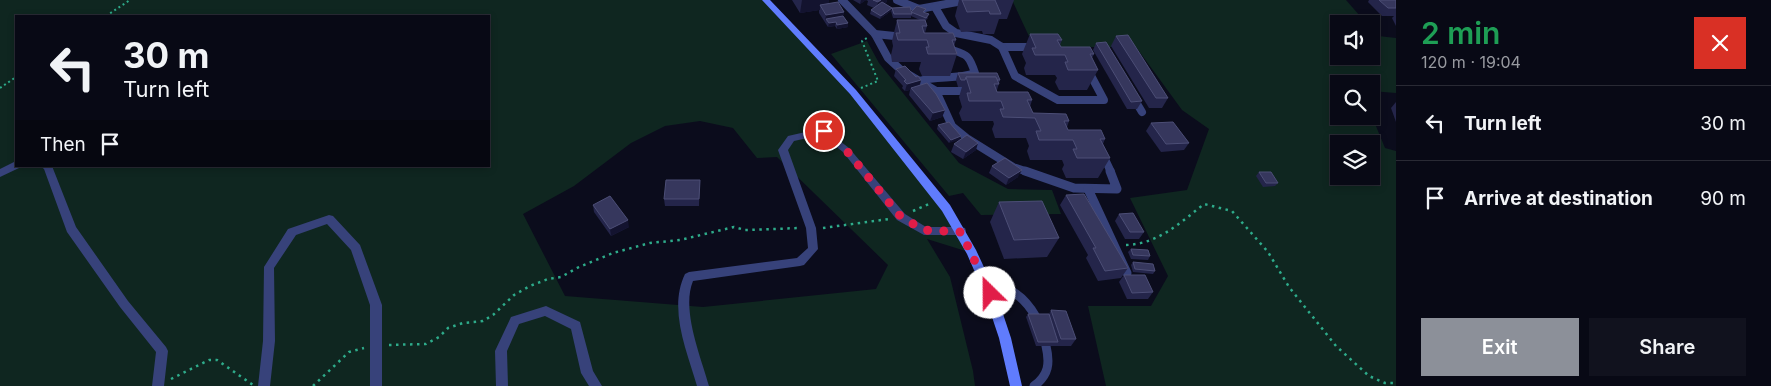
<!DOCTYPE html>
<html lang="en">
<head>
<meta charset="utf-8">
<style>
	:root { --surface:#080915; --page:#11121e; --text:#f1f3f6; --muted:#989aa0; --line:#292a34; --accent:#8c9099 }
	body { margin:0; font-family:Inter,sans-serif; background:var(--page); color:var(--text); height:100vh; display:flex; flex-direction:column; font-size:19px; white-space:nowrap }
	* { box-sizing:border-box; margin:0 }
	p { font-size:16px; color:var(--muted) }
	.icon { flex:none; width:28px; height:28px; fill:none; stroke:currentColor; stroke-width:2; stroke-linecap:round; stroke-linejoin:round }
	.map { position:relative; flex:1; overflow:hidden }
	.side { display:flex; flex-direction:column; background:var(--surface); width:375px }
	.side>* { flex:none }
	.hud { position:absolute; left:15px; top:15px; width:475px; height:152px; border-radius:0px; box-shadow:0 2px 8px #0003,0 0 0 1px var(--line); background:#080915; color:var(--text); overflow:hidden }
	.fabs { position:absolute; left:1330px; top:15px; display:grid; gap:10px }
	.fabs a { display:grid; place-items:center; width:50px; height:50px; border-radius:0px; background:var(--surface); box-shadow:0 2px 8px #0003,0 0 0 1px var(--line); font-size:25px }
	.pin { position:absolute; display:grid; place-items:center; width:42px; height:42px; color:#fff; margin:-21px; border:2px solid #fff; border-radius:50%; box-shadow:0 1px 5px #0007 }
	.me { position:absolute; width:55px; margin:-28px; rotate:337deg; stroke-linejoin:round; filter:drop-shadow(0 0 4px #0008) }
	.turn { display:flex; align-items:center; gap:18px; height:105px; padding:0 25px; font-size:22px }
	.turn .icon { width:65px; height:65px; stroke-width:2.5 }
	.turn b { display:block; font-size:35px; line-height:42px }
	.then { display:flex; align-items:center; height:48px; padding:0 25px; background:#0003; gap:10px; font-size:19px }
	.round { display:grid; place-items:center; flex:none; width:52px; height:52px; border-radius:0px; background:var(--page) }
	.headline { display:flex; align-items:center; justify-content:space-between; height:85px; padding:0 25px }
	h1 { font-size:30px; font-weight:600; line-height:38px; color:#1e9e55 }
	.action { display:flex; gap:10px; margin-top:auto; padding:10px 25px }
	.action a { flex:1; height:58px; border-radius:0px; background:var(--accent); color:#fff; font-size:20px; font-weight:600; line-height:58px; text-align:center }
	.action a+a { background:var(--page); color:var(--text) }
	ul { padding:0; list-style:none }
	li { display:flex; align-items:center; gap:15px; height:75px; padding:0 25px; border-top:1px solid var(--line) }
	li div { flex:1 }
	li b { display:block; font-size:19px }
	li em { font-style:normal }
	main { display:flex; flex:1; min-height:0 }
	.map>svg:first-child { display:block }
	.green { fill:#0f2620; fill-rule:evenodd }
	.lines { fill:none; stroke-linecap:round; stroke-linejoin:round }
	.path-far1 { stroke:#2eab8a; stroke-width:2; stroke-dasharray:2 3; stroke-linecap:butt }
	.path { stroke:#2eab8a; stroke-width:2.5; stroke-dasharray:2.5 4.5; stroke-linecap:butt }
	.service-far1 { stroke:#37427a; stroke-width:8 }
	.service { stroke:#37427a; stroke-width:9 }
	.minor { fill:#37427a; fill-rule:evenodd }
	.secondary { fill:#607cfd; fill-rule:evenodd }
	.wall { fill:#24254a }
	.shaded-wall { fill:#13132f }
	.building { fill:#36375d; stroke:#4c4e76 }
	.route { stroke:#e11d48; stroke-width:9; stroke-dasharray:0 16.2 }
</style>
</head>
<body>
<main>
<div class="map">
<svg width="1396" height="386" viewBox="0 0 1396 386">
	<rect width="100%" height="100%" fill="#0b0c1c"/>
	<g class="green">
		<path d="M0,0H766L893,141L972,253L927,239L950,277L973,371L975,386H0ZM16,16H489V166H16ZM700,121L733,128L757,158L777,157L888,265L876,289L703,307L565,296L523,214L574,186L631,143L665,126Z"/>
		<path d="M1009,0H1346L1367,24H1339V56H1371V29L1378,36L1396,38V93L1371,91V84H1339V116H1371V114L1385,148L1396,151V386H1106L1088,306H1151L1168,276L1130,198L1187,190L1209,129L1182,110L1136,47H1034L1013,2ZM1339,144H1371V176H1339Z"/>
		<polygon points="867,41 879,63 959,163 1008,189 1052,190 1061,214 981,215 963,193 949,196 831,54"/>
	</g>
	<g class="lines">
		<g class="path-far1">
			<polyline points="106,16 130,0"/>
			<polyline points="0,88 16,77"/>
			<polyline points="861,88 878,81 862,41 867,38"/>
		</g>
		<g class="path">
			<polyline points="913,211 929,204"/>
			<polyline points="823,228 889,219"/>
			<path d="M1126,245C1158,244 1180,223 1204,204L1232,211L1268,252L1289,287L1336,346L1369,376L1385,383H1396"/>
			<polyline points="389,345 426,344 439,337 448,328 463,323 483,321 493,315 514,295 530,286 548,279 561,277 579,267 613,253 650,243 680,240 734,227 745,230 800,228"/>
			<polyline points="171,379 209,360 217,360 253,385"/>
			<polyline points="313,386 349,352 364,348"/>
		</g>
		<g class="service-far1">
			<polyline points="842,0 875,34 888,58 901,70 936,91 952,126 968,139 1013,167 1028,172"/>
			<polyline points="897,0 919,9 968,0"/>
			<polyline points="935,7 946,26 956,33 991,40 1002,47 1036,47"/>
			<polyline points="875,34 904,37"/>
			<polyline points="1002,47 1015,76 1058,100 1104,100 1088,70"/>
			<path d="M919,81C937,75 957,80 975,73C968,52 966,55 946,48"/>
			<polyline points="936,91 973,91"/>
			<polyline points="1133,97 1142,112"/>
			<polyline points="1102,153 1111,172"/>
		</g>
		<g class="service">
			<polyline points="1025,171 1074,188 1117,189 1110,171"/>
			<polyline points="1088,189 1127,273"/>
			<path d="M986,282C1010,287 1024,296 1036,317"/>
			<path d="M1034,386C1049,375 1050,363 1046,346"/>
		</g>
		<g class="minor">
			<path d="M823,128L849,148L905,214L926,227H961L965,228L966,231L965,234L961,235H924L897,220L843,152L821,135L794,141L788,150L816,228L818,249L804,265L800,266L693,281C681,310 701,357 709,386H697C687,351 668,309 685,274L689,272L797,258L808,248L806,228L778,150L788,136Z"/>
			<polygon points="16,161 16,166 20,166 19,168 0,177 0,169"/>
			<polygon points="40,166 52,166 76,227 128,301 166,347 168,351 164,386 152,386 156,352 120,307 67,232 44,169"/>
			<polygon points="329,215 333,216 360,245 382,305 382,386 370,386 370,305 351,250 327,224 296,235 274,268 275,341 270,386 258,386 263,341 264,267 288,229"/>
			<polygon points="546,306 580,322 593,371 602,386 589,386 581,373 571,329 545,316 519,324 507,351 508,386 496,386 495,351 511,317"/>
		</g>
		<polygon class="secondary" points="762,0 770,0 856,90 950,205 976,250 996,293 1011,338 1022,386 1010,386 999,338 984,293 967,254 942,211 850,94"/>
	</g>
	<g class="wall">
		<polygon points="792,0 829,0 828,4 844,12 843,16 848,23 848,27 837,29 835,26 828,27 819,13 819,10 800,13"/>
		<polygon points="853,0 866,0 860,4"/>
		<polygon points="866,0 887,0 886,3 884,4 891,11 880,19 870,14 871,10 874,8 867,5 868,1"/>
		<polygon points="959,0 1014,0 1007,19 999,19 994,34 983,34 982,31 961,32 955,16"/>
		<polygon points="1369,0 1396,0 1396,26 1392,18 1394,16 1382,16 1368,2"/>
		<polygon points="892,8 911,13 925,13 928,18 925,21 927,26 925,33 956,40 954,46 957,54 950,76 922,76 919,69 921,62 892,62 891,55 893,46 892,41 897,20 920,20 911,16 911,18 893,18 891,11"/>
		<polygon points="1030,34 1062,40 1060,45 1061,47 1094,54 1092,58 1098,70 1087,90 1059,90 1055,82 1057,78 1055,75 1026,75 1024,68 1026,63 1022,54"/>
		<polygon points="1116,36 1168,98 1162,108 1149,108 1111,46"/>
		<polygon points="1096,43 1142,101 1137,109 1127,109 1093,50"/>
		<polygon points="896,69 921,80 920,85 945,110 942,117 930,121 909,95 910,90 905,91 902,88 903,86 894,76"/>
		<polygon points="958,73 1000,80 997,90 997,92 1032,100 1030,107 1033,113 1069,121 1067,127 1068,130 1105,139 1103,144 1110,158 1098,178 1066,178 1062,169 1064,165 1062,160 1030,160 1027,151 1029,146 1026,138 995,138 992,129 994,124 993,121 962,121 959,113 962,107 959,97 962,87 958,87 956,80"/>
		<polygon points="1396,102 1396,122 1391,108"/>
		<polygon points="1151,123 1189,143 1184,150 1161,152 1146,131"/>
		<polygon points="938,125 961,136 949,143 937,129"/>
		<polygon points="954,144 976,150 963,159 951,152"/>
		<polygon points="992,166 1018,177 1006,185 989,173"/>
		<polygon points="1259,172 1278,183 1275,186 1263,187 1256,176"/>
		<polygon points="700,180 699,206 665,206 664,199"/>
		<polygon points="1066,195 1128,268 1121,278 1098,281 1086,258 1088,255 1060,205"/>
		<polygon points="999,202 1059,238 1047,257 1004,259 990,222"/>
		<polygon points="593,205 629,227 611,236 594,212"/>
		<polygon points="1119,214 1144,232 1139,239 1125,239 1115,221"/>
		<polygon points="1131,249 1150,256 1148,260 1131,259 1128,252"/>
		<polygon points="1133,262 1155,271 1153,274 1133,272 1131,265"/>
		<polygon points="1124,275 1153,292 1148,299 1127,299 1119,282"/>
		<polygon points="1051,310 1076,339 1071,346 1036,346 1026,317 1028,314 1049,314"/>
	</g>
	<g class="shaded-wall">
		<polygon points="802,0 829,0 828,8 820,5 820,10 800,13"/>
		<polygon points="861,0 866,0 860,4"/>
		<polygon points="881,0 887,0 886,3 876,10 878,2"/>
		<polygon points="892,8 891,11 880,19 881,16"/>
		<polygon points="844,12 843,19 826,19 825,22 826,15"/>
		<polygon points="836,22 835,26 828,27 829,23"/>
		<polygon points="848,23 848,27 837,29 837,25"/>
		<polygon points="921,80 919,87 911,88 910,90 905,91 907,84"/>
		<polygon points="945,110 942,117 930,121 933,113"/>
		<polygon points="961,136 960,140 949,143 951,140"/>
		<polygon points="978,143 976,150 963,159 966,152"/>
		<polygon points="1022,170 1018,177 1006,185 1009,178"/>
		<polygon points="628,220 629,227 611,236 610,229"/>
	</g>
	<g class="building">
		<polygon points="873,0 881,0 878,2"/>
		<polygon points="962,0 995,0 1001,14 990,14 989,11 967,12"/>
		<polygon points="1379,0 1396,0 1396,8 1388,8"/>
		<polygon points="838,2 844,12 826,15 820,5"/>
		<polygon points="882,2 892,8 881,16 871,10"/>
		<polygon points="917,6 926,9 923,12 929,14 926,18 911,12"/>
		<polygon points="910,7 912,14 894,14 892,8"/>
		<polygon points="843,16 848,23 837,25 836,22 829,23 826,19"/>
		<polygon points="897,20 925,20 927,26 922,26 924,33 953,33 956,40 952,40 957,54 928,54 926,47 929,47 927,40 898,40 896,33 900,33"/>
		<polygon points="1030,34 1058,34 1062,40 1057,40 1061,47 1090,47 1094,54 1090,54 1098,70 1068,70 1065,62 1068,62 1065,55 1035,55 1032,48 1036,48"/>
		<polygon points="1128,35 1168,98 1156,98 1116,36"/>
		<polygon points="1106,42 1142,101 1131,102 1096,43"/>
		<polygon points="905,66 916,77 918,76 921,80 907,84 904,81 906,80 896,69"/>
		<polygon points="958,73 997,73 1000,80 997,80 996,77 966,77 965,80 961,80"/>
		<polygon points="966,77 996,77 999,84 994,84 997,92 1028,92 1032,100 1027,100 1033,113 1066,114 1069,121 1064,121 1068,130 1101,130 1105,139 1100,139 1110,158 1077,158 1073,149 1077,149 1073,140 1039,140 1036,131 1041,131 1035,118 1003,117 1000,109 1004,109 1001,101 969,101 967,93 971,93"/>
		<polygon points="927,83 936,94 945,110 933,113 911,88"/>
		<polygon points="949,122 961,136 951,140 938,125"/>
		<polygon points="1173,122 1189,143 1166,144 1151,123"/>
		<polygon points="967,135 978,143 966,152 954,144"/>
		<polygon points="1005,158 1022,170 1009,178 992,166"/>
		<polygon points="1259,172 1271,172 1278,183 1266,183"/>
		<polygon points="666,180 700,180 699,199 664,199"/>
		<polygon points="1084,194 1128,268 1105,271 1093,248 1096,248 1066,195"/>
		<polygon points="610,196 628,220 610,229 593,205"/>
		<polygon points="1042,201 1059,238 1014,240 999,202"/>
		<polygon points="1133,213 1144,232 1130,232 1119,214"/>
		<polygon points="1131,249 1148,250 1150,256 1133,255"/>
		<polygon points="1133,262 1153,264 1155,271 1135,269"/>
		<polygon points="1124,275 1145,275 1153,292 1132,293"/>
		<polygon points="1051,310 1066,311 1076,339 1061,339"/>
		<polygon points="1028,314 1049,314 1058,342 1038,342"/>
	</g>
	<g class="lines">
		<polyline class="route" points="824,131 846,150 901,217 924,230 961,232 990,293"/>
	</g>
</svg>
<div class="fabs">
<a><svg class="icon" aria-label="sound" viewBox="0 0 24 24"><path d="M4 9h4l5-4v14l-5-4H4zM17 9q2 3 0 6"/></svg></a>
<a><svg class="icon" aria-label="search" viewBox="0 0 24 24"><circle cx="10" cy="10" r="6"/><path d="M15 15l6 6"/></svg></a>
<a><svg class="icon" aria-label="layers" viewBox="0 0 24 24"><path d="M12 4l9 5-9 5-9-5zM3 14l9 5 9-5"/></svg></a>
</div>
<div class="pin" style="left:824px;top:131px;background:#d93025"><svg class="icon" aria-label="arrive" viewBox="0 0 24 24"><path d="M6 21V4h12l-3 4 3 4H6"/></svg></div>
<svg class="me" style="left:990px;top:293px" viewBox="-20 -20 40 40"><circle r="19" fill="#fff"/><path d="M0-13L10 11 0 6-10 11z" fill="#e11d48"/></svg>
<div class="hud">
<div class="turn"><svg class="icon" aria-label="left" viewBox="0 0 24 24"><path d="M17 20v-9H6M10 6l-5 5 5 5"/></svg><div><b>30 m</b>Turn left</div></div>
<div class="then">Then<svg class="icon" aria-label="arrive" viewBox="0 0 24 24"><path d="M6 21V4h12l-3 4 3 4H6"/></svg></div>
</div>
</div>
<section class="side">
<div class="headline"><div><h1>2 min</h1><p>120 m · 19:04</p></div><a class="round" style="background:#d93025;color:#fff"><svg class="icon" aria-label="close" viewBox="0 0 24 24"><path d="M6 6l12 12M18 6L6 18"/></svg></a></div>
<ul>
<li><svg class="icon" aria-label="left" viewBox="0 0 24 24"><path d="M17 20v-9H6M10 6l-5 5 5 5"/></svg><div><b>Turn left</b></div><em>30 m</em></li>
<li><svg class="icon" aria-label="arrive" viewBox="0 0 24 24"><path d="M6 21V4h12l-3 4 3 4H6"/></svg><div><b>Arrive at destination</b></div><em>90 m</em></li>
</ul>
<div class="action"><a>Exit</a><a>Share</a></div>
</section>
</main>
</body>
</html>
